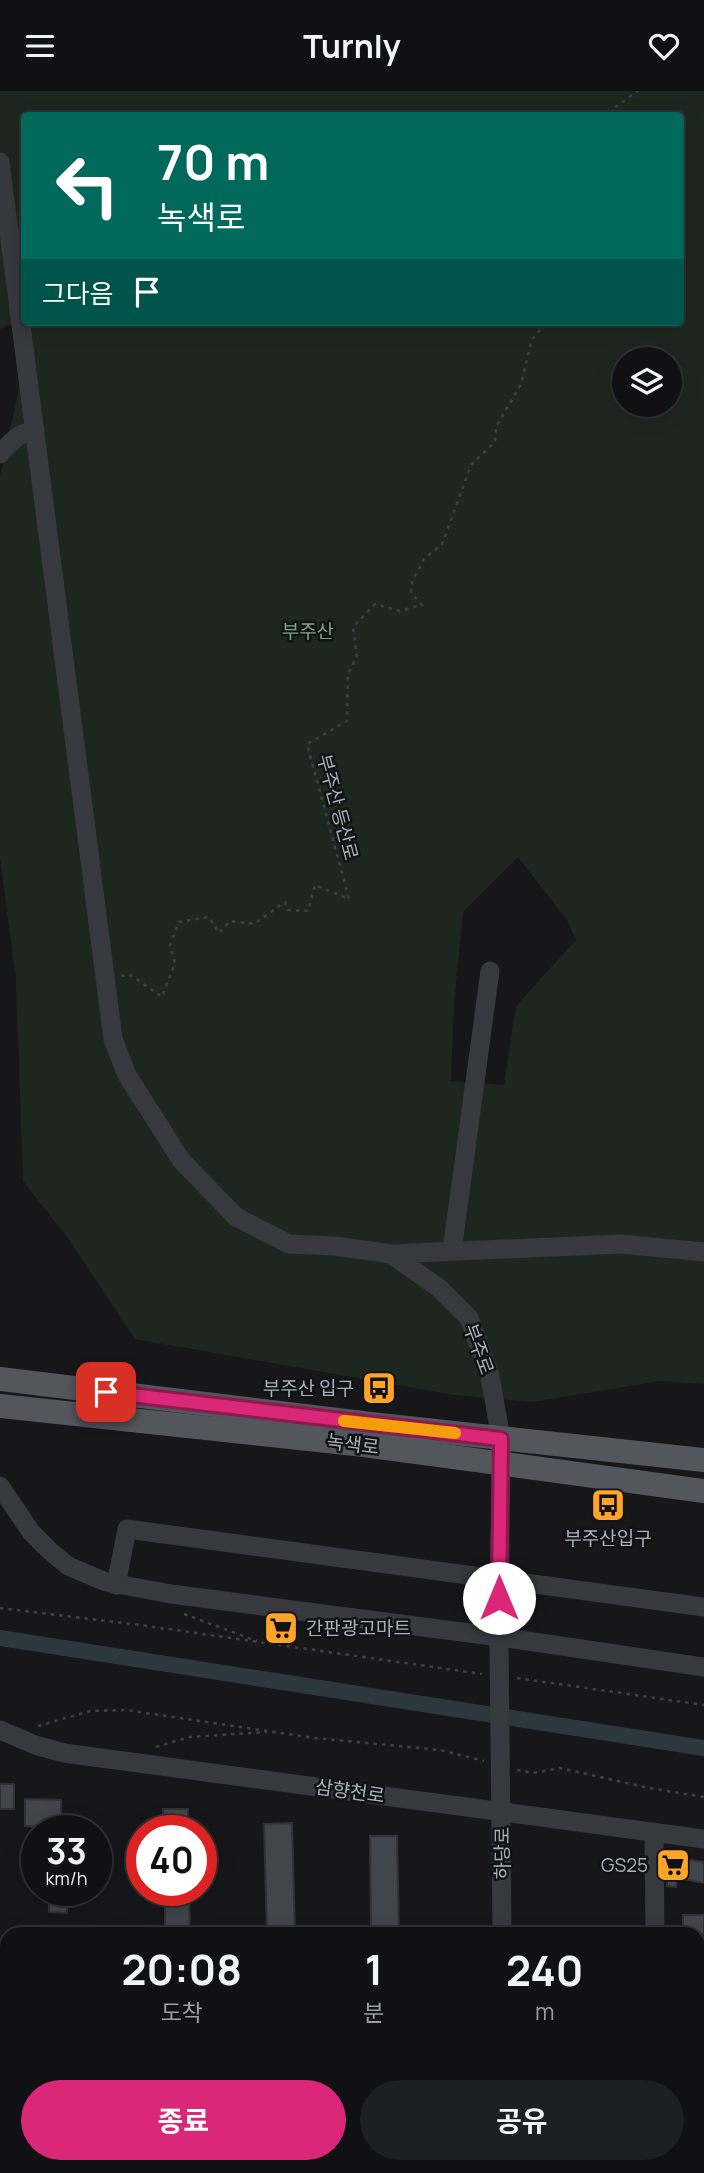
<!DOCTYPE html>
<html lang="ko">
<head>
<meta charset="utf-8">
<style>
	:root { --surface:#111113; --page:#1e1f21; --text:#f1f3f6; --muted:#9c9da0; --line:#303133; --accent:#db2777 }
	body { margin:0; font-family:Manrope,"Noto Sans KR",sans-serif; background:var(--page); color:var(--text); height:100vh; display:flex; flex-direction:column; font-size:26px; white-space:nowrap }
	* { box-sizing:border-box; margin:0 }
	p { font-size:23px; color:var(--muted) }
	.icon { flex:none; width:38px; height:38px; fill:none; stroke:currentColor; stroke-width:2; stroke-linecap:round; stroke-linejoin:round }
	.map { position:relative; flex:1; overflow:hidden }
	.sheet { position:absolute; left:0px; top:1836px; width:705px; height:247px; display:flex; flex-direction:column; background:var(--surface); border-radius:21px 21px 0 0; box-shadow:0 4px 18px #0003,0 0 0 2px var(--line) }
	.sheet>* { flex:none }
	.hud { position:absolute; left:21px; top:21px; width:663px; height:214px; border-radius:7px; box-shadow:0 4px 18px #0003,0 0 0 2px var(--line); background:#00695c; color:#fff; overflow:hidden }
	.buttons { position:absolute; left:612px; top:256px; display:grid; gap:14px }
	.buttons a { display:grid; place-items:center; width:70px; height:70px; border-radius:50%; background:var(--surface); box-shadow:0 4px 18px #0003,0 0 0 2px var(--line); font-size:35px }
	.speed { position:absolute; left:21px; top:1724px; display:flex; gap:14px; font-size:35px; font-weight:700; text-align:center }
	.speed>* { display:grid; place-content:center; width:91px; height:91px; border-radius:50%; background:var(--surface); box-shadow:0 4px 18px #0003,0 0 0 2px var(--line); line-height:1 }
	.speed small { font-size:18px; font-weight:400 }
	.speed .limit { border:10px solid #d22; background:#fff; color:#111 }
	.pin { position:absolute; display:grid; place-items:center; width:60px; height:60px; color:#fff; margin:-30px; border-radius:14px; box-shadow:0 4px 10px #0006 }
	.me { position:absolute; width:77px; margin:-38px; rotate:0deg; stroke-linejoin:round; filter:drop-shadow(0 0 5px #0008) }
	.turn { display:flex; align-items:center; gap:24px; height:147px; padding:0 21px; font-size:32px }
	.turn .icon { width:91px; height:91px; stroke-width:2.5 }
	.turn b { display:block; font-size:49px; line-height:60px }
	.then { display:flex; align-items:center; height:66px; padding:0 21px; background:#0003; gap:14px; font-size:26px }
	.eta { display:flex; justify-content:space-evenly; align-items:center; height:119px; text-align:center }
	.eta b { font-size:42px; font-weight:700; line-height:49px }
	.action { display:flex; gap:14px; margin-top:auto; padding:14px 21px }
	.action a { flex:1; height:80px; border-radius:42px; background:var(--accent); color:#fff; font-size:28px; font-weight:700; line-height:80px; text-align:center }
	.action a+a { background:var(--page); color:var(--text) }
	header { display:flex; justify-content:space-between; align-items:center; height:91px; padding:0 21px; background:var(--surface); font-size:32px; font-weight:700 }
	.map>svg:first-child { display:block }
	.green { fill:#1e271f; fill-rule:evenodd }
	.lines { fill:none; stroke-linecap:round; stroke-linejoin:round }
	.canal { stroke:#2c373e; stroke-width:16 }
	.building { fill:#424549; stroke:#303135; stroke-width:2 }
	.path { stroke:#3d4045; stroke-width:2.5; stroke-dasharray:3.5 5; stroke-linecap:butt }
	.minor { stroke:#37393e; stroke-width:19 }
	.major { stroke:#53565d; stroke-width:24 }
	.route-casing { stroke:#8e194d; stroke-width:18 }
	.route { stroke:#db2777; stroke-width:12 }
	.slow { stroke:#f59e0b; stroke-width:12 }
	.labels { text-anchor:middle; stroke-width:5; stroke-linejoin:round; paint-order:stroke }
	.park-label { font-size:19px; fill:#7ea67d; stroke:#111214 }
	.street-label { font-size:19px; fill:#a8afba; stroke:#111214 }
	.poi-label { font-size:19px; fill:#a8afba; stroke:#111214; text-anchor:end }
</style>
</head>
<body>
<header><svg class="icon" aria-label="menu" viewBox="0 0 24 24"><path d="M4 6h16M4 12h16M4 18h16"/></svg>Turnly<svg class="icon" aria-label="heart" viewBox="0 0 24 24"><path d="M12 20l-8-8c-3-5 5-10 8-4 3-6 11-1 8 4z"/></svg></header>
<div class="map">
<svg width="704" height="2082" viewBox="0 0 704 2082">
	<rect width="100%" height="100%" fill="#171719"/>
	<path class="green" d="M0,0H704V1293L660,1290L532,1311L455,1304L135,1248L70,1150L23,1090L16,889L0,766V386L33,231H681V24H24V228L0,238ZM625,268H670V313H625ZM518,766L567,829L576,849L516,915L504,994L451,990L454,912L463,821Z"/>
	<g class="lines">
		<polyline class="canal" points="0,1547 704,1657"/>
	</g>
	<g class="building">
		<rect x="0" y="1693" width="14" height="25"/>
		<polygon points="25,1708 61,1709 61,1726 54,1726 54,1740 39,1740 39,1736 25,1735"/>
		<polygon points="163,1718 188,1718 188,1740 164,1740"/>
		<polygon points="292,1732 295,1843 267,1843 264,1733"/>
		<polygon points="370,1745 397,1745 399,1843 371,1843"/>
		<polygon points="673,1766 704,1771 704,1792 677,1787 676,1796 667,1795 667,1771"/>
		<polygon points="49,1799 67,1799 67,1822 49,1821"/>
		<polygon points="165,1799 189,1799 190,1843 165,1843"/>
		<rect x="683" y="1824" width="21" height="19"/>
	</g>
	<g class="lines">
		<g class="path">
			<polyline points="615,24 614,17 638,0"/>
			<polyline points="121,885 131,884 162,906 175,872 170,854 179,831 209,826 219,842 230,830 254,833 285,811 288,819 308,820 315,794 349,808 307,653 347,630 348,583 357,565 353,536 375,513 399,520 422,514 411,502 412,491 424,468 442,453 471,374 495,351 496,336 521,293 532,248 548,231"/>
			<polyline points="0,1517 140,1534 482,1583"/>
			<polyline points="184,1523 257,1550"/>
			<polyline points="517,1587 704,1614"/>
			<polyline points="38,1635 90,1620 126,1619 315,1647 440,1659 484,1670"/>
			<polyline points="156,1656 189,1646 267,1641"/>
			<polyline points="517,1679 533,1682 560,1677 649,1697 704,1706"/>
		</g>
		<g class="minor">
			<polyline points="0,71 113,948 127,984 181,1069 236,1126 289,1153 335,1155 391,1163 621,1153 704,1161"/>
			<path d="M0,363C11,351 18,342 35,339"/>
			<polyline points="452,1160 490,880"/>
			<polyline points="391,1163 439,1197 469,1227 490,1285 501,1348 499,1553 502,1843"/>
			<polyline points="0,1395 31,1441 50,1460 68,1475 106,1491 171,1503 500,1546 704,1576"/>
			<polyline points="116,1494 127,1438 704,1516"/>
			<polyline points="0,1639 35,1654 64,1662 704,1748"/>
			<polyline points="654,1741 655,1843"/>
			<polyline points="0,1998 7,1998"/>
			<polyline points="698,2042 704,2041"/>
			<polyline points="659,2076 659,2082"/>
			<polyline points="503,2082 503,2076"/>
		</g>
		<g class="major">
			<polyline points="0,1288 371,1333 704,1369"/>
			<polyline points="0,1315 364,1354 704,1400"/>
		</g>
	</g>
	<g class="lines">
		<g class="route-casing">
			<polyline id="route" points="106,1301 501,1348 499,1507"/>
		</g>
		<use href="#route" class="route"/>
		<polyline class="slow" points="344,1330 455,1342"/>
	</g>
	<defs>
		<g id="bus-square" transform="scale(1.75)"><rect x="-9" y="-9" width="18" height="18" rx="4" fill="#fea429" stroke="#111214"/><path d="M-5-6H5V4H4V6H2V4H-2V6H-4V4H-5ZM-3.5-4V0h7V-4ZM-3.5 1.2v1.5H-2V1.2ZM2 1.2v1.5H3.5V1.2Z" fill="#111"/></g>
		<g id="supermarket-square" transform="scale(1.75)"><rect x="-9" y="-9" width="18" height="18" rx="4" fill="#fea429" stroke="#111214"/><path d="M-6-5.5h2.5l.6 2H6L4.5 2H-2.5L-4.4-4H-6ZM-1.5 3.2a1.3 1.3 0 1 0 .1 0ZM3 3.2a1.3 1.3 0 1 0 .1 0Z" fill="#111"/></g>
	</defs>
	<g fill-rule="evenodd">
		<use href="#bus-square" x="379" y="1297"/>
		<use href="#bus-square" x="608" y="1414"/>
		<use href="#supermarket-square" x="281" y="1537"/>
		<use href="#supermarket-square" x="673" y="1774"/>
	</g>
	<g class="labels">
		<g class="park-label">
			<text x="308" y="547">부주산</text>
		</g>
		<g class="street-label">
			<text transform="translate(338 716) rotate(75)" y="7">부주산 등산로</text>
			<text transform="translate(479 1258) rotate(70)" y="7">부주로</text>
			<text transform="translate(353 1353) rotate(7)" y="7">녹색로</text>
			<text transform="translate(350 1700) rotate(8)" y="7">삼향천로</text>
			<text transform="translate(502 1762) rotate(-90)" y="7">하당로</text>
		</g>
		<g class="poi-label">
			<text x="354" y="1304">부주산 입구</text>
			<text x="608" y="1454" text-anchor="middle">부주산입구</text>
			<text x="306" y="1544" text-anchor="start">간판광고마트</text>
			<text x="648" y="1781">GS25</text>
		</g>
	</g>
</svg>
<div class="buttons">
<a><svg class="icon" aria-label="layers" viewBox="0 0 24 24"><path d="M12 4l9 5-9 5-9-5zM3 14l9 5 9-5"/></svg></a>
</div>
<div class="speed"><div>33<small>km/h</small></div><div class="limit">40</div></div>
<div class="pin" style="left:106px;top:1301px;background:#d93025"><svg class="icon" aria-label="arrive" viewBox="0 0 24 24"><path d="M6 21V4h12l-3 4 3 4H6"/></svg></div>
<svg class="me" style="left:499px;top:1507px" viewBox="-20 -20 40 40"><circle r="19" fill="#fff"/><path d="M0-13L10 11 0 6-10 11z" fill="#db2777"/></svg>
<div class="hud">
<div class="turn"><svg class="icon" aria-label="left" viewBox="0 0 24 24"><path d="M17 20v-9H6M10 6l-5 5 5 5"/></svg><div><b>70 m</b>녹색로</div></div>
<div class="then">그다음<svg class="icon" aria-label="arrive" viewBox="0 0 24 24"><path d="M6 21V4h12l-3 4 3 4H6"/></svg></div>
</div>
<section class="sheet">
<div class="eta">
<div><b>20:08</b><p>도착</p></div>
<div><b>1</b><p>분</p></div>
<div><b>240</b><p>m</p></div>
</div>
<div class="action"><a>종료</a><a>공유</a></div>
</section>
</div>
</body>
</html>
